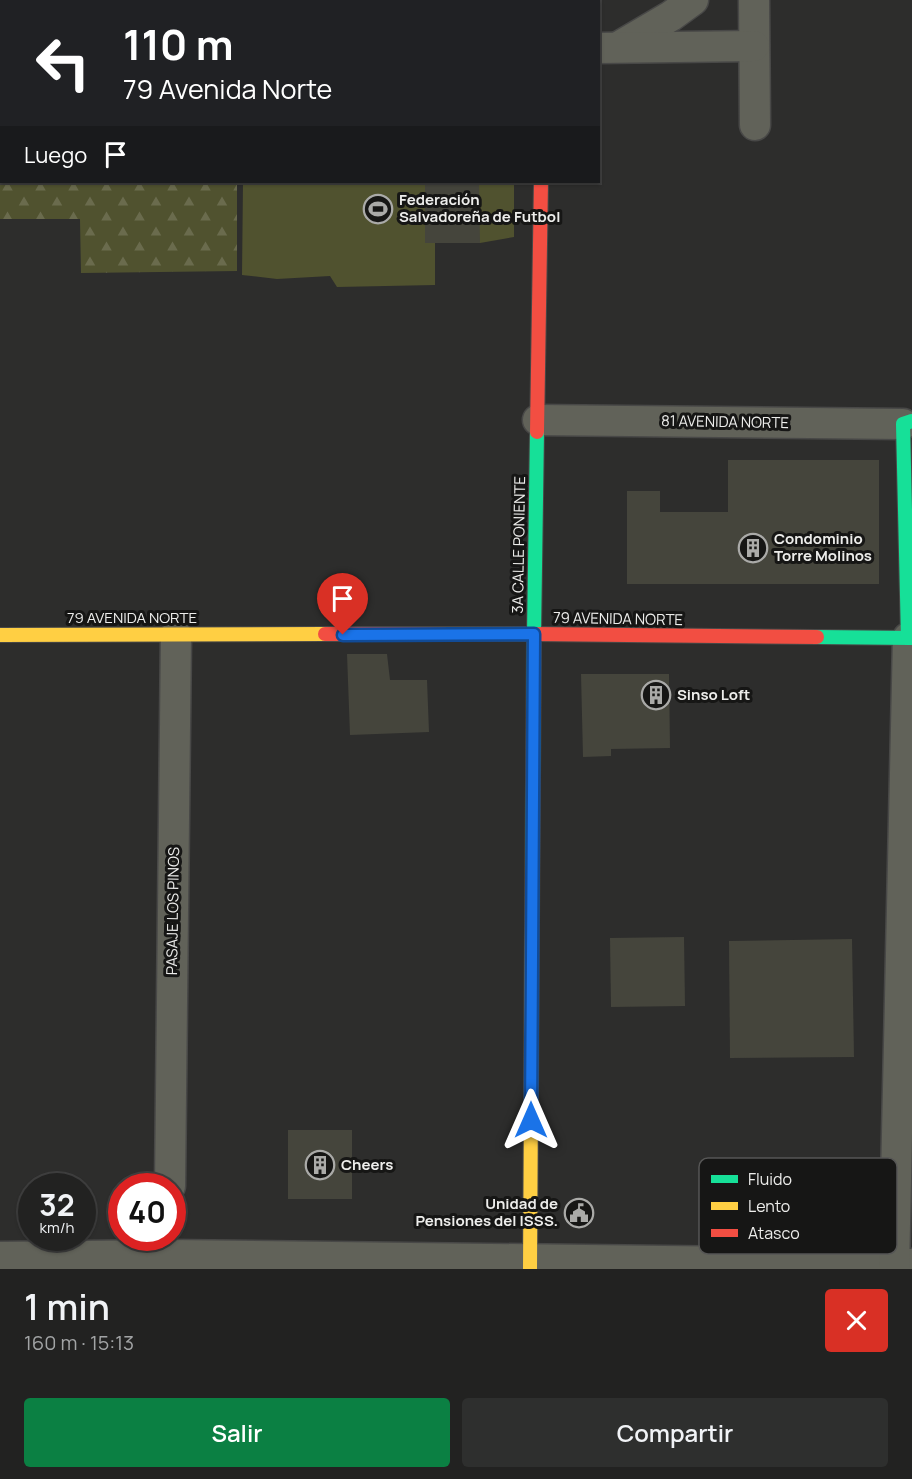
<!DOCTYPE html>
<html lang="es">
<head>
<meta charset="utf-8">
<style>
	:root { --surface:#222221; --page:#2e2f2e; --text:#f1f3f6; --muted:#a2a4a5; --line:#3f3f3f; --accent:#0b8043 }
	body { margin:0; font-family:Manrope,sans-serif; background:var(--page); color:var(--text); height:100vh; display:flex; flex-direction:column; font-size:22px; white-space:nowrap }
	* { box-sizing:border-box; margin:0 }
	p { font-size:20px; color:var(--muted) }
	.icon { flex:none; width:33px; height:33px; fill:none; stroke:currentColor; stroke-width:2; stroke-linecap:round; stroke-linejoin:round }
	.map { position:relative; height:1269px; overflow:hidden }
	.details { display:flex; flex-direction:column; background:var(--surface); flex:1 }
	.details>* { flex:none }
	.top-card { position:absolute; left:0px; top:0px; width:600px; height:183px; box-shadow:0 2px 4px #0004,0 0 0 2px var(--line); background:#202124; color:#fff; overflow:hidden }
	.speed { position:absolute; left:18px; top:1173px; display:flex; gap:12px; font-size:30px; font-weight:700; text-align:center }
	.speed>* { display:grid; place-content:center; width:78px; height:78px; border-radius:50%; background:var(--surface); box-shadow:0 2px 4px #0004,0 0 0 2px var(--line); line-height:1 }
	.speed small { font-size:15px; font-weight:400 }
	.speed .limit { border:9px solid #d22; background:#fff; color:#111 }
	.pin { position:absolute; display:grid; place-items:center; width:51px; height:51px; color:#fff; margin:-62px -26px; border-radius:50% 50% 50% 0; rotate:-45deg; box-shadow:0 0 6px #0007 }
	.pin .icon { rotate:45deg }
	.me { position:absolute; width:66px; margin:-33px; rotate:0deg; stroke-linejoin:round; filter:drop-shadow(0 0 4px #0008) }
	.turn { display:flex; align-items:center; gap:21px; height:126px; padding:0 24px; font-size:27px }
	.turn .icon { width:78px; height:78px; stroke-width:2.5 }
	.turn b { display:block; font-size:42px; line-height:51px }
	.then { display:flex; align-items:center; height:57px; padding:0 24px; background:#0003; gap:12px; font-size:22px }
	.round { display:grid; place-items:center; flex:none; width:63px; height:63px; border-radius:6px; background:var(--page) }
	.headline { display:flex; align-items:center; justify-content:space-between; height:102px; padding:0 24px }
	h1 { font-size:36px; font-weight:600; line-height:45px }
	.button { display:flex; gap:12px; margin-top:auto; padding:12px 24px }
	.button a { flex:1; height:69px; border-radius:6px; background:var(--accent); color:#fff; font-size:24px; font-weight:600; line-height:69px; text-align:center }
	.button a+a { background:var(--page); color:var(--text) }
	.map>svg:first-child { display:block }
	.forest { fill:url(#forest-firs) }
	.park { fill:#50522f }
	.building { fill:#45453c }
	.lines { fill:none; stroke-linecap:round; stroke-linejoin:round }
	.street-casing { stroke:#484847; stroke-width:33 }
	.fast-casing { stroke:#484847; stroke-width:16 }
	.slow-casing { stroke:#484847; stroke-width:16 }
	.jam-casing { stroke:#484847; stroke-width:16 }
	.street { stroke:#616259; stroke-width:30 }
	.fast { stroke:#16e098; stroke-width:14 }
	.slow { stroke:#ffcf43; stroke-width:14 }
	.jam { stroke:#f24e42; stroke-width:14 }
	.route-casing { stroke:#114b97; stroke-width:15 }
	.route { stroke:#1a73e8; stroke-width:10 }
	.labels { text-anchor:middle; stroke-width:6; stroke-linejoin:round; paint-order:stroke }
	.poi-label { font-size:15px; font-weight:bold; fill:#ededeb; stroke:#161615; text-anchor:start }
	.street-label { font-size:15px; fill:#ededeb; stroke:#161615 }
	.key { fill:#161615; stroke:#565655; stroke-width:1.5 }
	.key-label { font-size:16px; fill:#ededeb }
</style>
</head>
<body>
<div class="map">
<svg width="912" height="1269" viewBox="0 0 912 1269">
	<defs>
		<pattern id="forest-firs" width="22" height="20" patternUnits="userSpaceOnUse" patternTransform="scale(1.5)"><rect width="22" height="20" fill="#50522f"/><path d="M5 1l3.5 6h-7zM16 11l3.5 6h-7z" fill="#6a6b4d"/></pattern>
	</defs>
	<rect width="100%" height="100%" fill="#2d2d2c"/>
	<polygon class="forest" points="0,0 238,0 238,2 2,2 2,182 237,182 237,271 81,273 80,219 0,219"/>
	<g class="park">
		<polygon points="243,0 495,0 496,1 243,2"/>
		<polygon points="243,182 514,182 514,237 480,243 435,241 435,285 337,287 330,276 277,279 242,275"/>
	</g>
	<g class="building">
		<polygon points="425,182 479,182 480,243 425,243"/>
		<polygon points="728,460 879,460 879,584 627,584 627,491 660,491 660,512 728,512"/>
		<polygon points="347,654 387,654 390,680 427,680 429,732 350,735"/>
		<polygon points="581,674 669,674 670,748 611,749 611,756 583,757"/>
		<polygon points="684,937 685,1006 611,1007 610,938"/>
		<polygon points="852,939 854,1057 730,1058 729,941"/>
		<rect x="288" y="1130" width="64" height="69"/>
	</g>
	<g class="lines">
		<g class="street-casing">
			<g id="street">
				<polyline points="524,0 524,2"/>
				<polyline points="754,0 755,125"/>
				<polyline points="560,2 560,0"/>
				<polyline points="620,46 671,16 693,0"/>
				<polyline points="598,48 754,46"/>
				<polyline points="538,420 903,424"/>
				<polyline points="170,1186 176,635"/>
				<polyline points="0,1257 169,1255 912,1264"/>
				<polyline points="894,1269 908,638"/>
			</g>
		</g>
		<g class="fast-casing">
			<g id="fast">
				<polyline points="817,637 912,638"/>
				<polyline points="908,638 903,424 912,421"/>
				<polyline points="532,925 534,634 537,432"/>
			</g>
		</g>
		<g class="slow-casing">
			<g id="slow">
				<polyline points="0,635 325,634"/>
				<polyline points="530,1269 532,925"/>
			</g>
		</g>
		<g class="jam-casing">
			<g id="jam">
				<polyline points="537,432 541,182"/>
				<polyline points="325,634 534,634 817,637"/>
			</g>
		</g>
		<use href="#street" class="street"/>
		<use href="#fast" class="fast"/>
		<use href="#slow" class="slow"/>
		<use href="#jam" class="jam"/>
	</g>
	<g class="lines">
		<g class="route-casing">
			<polyline id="route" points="343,635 534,634 531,1120"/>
		</g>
		<use href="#route" class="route"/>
	</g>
	<defs>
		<g id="stadium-ring" transform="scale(1.5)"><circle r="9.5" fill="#161615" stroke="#aaaaa8" stroke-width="1.5"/><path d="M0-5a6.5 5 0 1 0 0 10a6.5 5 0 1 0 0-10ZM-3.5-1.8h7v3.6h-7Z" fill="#aaaaa8"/></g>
		<g id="building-ring" transform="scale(1.5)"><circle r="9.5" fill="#161615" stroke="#aaaaa8" stroke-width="1.5"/><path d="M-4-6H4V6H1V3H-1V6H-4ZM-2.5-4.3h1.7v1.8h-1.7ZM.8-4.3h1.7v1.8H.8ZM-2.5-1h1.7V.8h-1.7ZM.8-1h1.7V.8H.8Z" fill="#aaaaa8"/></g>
		<g id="civic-ring" transform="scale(1.5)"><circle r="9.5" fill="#161615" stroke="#aaaaa8" stroke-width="1.5"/><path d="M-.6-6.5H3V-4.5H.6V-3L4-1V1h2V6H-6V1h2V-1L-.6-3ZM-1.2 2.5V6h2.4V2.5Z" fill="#aaaaa8"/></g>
	</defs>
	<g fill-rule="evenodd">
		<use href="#stadium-ring" x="378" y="209"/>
		<use href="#building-ring" x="753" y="548"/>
		<use href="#building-ring" x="656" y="695"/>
		<use href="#building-ring" x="320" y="1165"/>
		<use href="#civic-ring" x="579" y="1213"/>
	</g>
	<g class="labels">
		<g class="poi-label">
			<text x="399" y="205">Federación<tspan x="399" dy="17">Salvadoreña de Futbol</tspan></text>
			<text x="774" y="544">Condominio<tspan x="774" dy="17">Torre Molinos</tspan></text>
			<text x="677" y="700">Sinso Loft</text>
			<text x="341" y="1170">Cheers</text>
			<text x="558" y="1209" text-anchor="end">Unidad de<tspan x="558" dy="17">Pensiones del ISSS.</tspan></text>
		</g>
		<g class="street-label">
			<text transform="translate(725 422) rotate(1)" y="5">81 AVENIDA NORTE</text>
			<text transform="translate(519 545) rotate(-89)" y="5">3A CALLE PONIENTE</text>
			<text x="132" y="623">79 AVENIDA NORTE</text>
			<text transform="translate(618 619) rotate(1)" y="5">79 AVENIDA NORTE</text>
			<text transform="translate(173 911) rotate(-89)" y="5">PASAJE LOS PINOS</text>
		</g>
	</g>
	<rect x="699" y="1158" width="198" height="96" rx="9" class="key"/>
	<rect x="711" y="1175" width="27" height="8" fill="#16e098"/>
	<rect x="711" y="1202" width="27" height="8" fill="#ffcf43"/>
	<rect x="711" y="1229" width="27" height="8" fill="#f24e42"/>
	<g class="key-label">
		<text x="748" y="1185">Fluido</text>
		<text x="748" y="1212">Lento</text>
		<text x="748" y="1239">Atasco</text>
	</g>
</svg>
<div class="speed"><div>32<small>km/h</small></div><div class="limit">40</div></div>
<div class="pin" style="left:343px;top:635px;background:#d93025"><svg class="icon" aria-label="arrive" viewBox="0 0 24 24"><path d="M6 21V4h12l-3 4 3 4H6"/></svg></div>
<svg class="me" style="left:531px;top:1120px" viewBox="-20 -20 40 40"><path d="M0-17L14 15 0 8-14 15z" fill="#1a73e8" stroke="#fff" stroke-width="4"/></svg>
<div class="top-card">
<div class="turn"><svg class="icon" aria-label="left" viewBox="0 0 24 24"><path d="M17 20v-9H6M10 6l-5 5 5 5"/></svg><div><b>110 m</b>79 Avenida Norte</div></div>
<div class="then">Luego<svg class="icon" aria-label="arrive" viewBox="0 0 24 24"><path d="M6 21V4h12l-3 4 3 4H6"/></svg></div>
</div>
</div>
<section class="details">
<div class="headline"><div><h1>1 min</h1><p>160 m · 15:13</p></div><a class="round" style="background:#d93025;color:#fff"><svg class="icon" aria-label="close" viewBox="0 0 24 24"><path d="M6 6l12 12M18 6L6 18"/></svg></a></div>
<div class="button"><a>Salir</a><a>Compartir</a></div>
</section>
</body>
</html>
